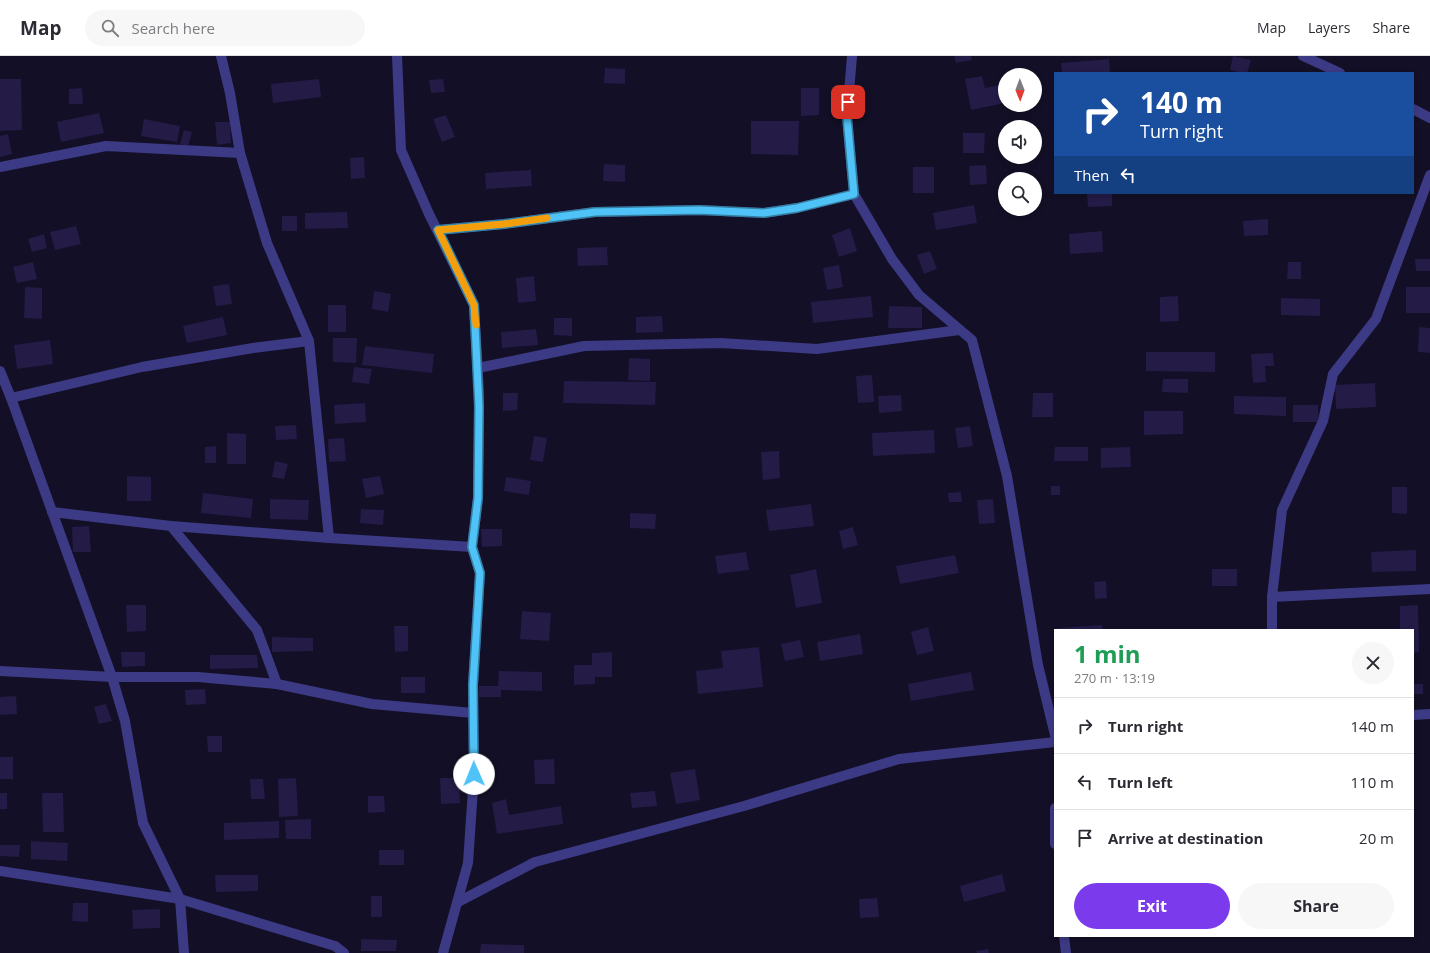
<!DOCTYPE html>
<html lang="en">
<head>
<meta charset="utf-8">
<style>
	:root { --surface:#fff; --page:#f7f7f7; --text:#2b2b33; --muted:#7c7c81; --line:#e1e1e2; --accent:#7c3aed }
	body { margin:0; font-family:"Open Sans",sans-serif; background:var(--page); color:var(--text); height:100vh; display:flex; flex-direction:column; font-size:15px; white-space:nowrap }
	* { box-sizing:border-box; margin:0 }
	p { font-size:13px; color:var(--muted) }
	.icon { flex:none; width:22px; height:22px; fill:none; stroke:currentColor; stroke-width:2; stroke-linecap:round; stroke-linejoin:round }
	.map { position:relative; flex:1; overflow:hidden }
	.panel { position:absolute; left:1054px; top:573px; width:360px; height:308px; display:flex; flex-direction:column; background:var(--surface); border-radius:0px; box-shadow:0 2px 6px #0003 }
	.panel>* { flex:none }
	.top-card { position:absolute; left:1054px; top:16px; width:360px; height:122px; border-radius:0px; box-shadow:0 2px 6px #0003; background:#1a4fa0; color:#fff; overflow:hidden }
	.needle { width:26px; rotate:179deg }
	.tools { position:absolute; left:998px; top:12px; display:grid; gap:8px }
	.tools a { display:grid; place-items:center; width:44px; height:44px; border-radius:50%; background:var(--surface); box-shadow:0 2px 6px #0003; font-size:20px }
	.pin { position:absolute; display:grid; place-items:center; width:34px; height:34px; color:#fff; margin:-17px; border-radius:8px; box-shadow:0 2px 6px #0006 }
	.me { position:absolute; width:44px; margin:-22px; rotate:359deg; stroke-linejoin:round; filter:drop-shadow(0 0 3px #0008) }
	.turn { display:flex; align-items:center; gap:14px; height:84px; padding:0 20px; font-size:18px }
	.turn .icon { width:52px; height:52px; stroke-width:2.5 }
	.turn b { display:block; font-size:28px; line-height:34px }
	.then { display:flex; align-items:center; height:38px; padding:0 20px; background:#0003; gap:8px; font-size:15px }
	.round { display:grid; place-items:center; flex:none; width:42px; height:42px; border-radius:21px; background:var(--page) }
	.summary { display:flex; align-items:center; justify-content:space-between; height:68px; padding:0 20px }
	h1 { font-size:24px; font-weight:700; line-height:30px; color:#1e9e55 }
	.action { display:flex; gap:8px; margin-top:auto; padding:8px 20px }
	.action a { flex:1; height:46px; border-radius:24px; background:var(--accent); color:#fff; font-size:16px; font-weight:700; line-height:46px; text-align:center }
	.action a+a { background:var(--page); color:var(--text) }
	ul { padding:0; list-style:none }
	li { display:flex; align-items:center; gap:12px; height:56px; padding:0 20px; border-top:1px solid var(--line) }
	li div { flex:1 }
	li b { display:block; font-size:15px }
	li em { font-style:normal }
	header { display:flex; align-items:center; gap:24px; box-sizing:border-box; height:56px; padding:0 20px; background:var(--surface); border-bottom:1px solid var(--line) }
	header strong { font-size:19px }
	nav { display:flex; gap:22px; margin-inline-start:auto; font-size:14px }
	.search { width:280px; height:36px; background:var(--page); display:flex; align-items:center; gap:10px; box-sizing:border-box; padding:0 14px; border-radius:22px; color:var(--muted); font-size:15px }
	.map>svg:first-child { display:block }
	.building { fill:#241b47 }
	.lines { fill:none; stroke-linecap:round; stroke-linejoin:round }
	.minor { stroke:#3d3a85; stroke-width:10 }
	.route-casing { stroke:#337fa1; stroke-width:10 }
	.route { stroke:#4fc3f7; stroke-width:7 }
	.slow { stroke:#f59e0b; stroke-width:7 }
</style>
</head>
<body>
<header>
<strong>Map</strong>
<div class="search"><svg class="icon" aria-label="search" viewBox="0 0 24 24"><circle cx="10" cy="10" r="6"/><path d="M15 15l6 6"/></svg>Search here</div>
<nav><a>Map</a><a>Layers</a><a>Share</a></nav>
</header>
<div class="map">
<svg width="1430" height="897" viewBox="0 0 1430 897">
	<rect width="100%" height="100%" fill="#130f26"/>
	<g class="building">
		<polygon points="954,0 971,0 972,4 956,7"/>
		<polygon points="1233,0 1251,4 1247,17 1242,17 1230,14"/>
		<polygon points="1109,3 1110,17 1062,17 1061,7"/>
		<polygon points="605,12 625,13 625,28 604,27"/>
		<polygon points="982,20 985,32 1005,28 1005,47 971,54 965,23"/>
		<polygon points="0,23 21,23 22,74 0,75"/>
		<polygon points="319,23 321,41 273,47 271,28"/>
		<polygon points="443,23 445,36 431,37 429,24"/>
		<polygon points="82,32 83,48 69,48 69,33"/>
		<polygon points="801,32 819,32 819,59 801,60"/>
		<polygon points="99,57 104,77 61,86 57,66"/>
		<polygon points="446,59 455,81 442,86 433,63"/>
		<polygon points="144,63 180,70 177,86 141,80"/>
		<polygon points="751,65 799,65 798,99 751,98"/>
		<polygon points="215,66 230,66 231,87 217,89"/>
		<polygon points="184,74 192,76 188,90 180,88"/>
		<polygon points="963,77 985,77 984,97 963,97"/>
		<polygon points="8,78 12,98 0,101 0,80"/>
		<polygon points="364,101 365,122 351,123 350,102"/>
		<polygon points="604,108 625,109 625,126 603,125"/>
		<polygon points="986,109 987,128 970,129 969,110"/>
		<rect x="913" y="111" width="21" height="26"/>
		<polygon points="531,114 532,130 486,133 485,117"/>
		<polygon points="1087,137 1112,137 1112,150 1088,151"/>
		<polygon points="974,149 977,167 936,174 933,157"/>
		<polygon points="347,156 348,172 305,173 305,157"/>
		<rect x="282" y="160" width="15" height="15"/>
		<polygon points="1268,163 1268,179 1244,180 1243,165"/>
		<polygon points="76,170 81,188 55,194 50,176"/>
		<polygon points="850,172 857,195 839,201 832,179"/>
		<polygon points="1102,175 1103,196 1070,198 1069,178"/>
		<polygon points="44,178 47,192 32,196 28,183"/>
		<polygon points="607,191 608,209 578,210 577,192"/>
		<polygon points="930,195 937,213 924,218 917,199"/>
		<polygon points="1415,203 1430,203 1430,215 1416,215"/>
		<polygon points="33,206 37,223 17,227 13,211"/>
		<polygon points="1288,206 1301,206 1301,223 1287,223"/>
		<polygon points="839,209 843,231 827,234 823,212"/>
		<polygon points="534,220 536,245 518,247 516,222"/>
		<polygon points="229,228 232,248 216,250 213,230"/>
		<polygon points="25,231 42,232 42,263 24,262"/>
		<rect x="1406" y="231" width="24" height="26"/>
		<polygon points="374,235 391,238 388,256 372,253"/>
		<polygon points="871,240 873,261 813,267 811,246"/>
		<polygon points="1178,240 1179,265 1160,266 1160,241"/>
		<polygon points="1281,242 1320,243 1320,260 1281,259"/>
		<rect x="328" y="249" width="18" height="27"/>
		<polygon points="889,250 922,251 922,272 888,272"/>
		<polygon points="662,260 663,276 636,277 636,261"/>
		<polygon points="223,261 227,279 187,287 183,270"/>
		<polygon points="554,262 572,262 572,280 554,279"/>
		<polygon points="1419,271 1430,272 1430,297 1418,296"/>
		<polygon points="536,273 538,289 502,292 501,276"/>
		<polygon points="333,282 357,282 356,307 333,306"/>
		<polygon points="50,284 53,308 17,313 14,289"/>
		<polygon points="365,290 434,298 432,317 362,309"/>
		<polygon points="1146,296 1215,296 1215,316 1146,315"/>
		<polygon points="1273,297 1274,310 1265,310 1266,326 1253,327 1251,298"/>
		<polygon points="629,302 650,303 650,325 628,324"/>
		<polygon points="354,311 372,313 369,328 352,326"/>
		<polygon points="872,319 874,346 858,347 856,320"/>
		<polygon points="1163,323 1188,323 1188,337 1162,336"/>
		<polygon points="564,325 656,326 655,349 563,347"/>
		<polygon points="1375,327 1376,351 1336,353 1335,329"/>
		<polygon points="503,337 518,337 517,354 503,355"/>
		<polygon points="1033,337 1053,337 1053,361 1032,361"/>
		<polygon points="901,339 902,355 879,357 878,340"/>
		<polygon points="1234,340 1286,341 1286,360 1234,358"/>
		<polygon points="365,347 366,366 335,368 334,349"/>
		<rect x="1293" y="349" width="25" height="17"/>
		<polygon points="1144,355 1183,355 1183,378 1144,379"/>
		<polygon points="296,369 297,383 276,384 275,370"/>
		<polygon points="970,370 973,390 958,392 955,372"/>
		<polygon points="934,374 935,397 873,400 872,377"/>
		<polygon points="227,377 246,378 246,408 227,408"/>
		<polygon points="534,380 547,382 543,406 530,404"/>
		<polygon points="344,382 346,405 329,406 328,383"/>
		<polygon points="216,390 216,407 205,407 205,391"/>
		<polygon points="1055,391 1088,391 1088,405 1054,405"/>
		<polygon points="1130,391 1131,411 1101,412 1101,392"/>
		<polygon points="779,395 780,422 763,424 761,396"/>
		<polygon points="275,405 288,408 284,423 272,421"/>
		<polygon points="127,420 151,421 151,445 127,445"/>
		<polygon points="380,420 384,438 366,442 362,423"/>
		<polygon points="506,421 531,425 529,439 504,435"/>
		<rect x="1051" y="430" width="9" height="9"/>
		<polygon points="1392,431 1407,431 1407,458 1392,457"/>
		<polygon points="961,436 962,446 949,446 948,437"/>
		<polygon points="203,437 253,443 251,462 201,457"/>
		<polygon points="270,443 309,444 308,464 270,463"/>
		<polygon points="993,443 995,467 979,468 977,444"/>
		<polygon points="811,448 814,470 769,475 766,454"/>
		<polygon points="361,453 384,454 383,469 360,467"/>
		<polygon points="630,457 656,458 655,473 630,472"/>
		<polygon points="89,470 91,496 73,496 72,471"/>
		<polygon points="853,471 858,489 843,493 839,475"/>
		<polygon points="481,473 502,473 502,490 482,491"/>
		<polygon points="1416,494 1416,515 1372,516 1371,496"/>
		<polygon points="746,496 749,514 718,518 715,500"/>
		<polygon points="955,499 959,517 900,528 896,510"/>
		<polygon points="816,513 822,547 796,552 790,519"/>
		<rect x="1212" y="513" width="25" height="17"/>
		<polygon points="1106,525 1107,542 1095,543 1094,526"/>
		<polygon points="126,549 146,549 146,575 127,576"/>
		<polygon points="1418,549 1419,596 1413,597 1413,574 1400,574 1400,550"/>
		<polygon points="522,555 551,557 549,585 520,583"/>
		<polygon points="1102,569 1103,574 1057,574 1057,572"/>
		<polygon points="394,570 408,570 408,595 395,596"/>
		<polygon points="928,571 934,595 917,599 911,576"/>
		<polygon points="860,578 863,598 820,605 817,586"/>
		<polygon points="272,581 313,582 313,595 272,596"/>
		<polygon points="800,584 804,601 785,605 781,588"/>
		<polygon points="759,591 763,631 698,638 696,615 723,612 721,595"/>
		<polygon points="121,596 145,596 145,610 122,611"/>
		<polygon points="612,596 612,621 595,621 595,628 574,629 574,609 592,609 592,597"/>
		<polygon points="210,599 257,599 258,612 210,613"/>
		<polygon points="499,615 542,616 542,635 501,634 501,641 479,641 479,630 498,630"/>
		<polygon points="971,616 974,634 911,645 908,628"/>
		<rect x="401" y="621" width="24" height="16"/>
		<rect x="1413" y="628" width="10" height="10"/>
		<polygon points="205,633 206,648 186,649 185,634"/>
		<polygon points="16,640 17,658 0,659 0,641"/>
		<polygon points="106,648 112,665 99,668 94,651"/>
		<polygon points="207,680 222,680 222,696 208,696"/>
		<rect x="0" y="701" width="13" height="22"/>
		<polygon points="554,703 555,728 535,728 534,704"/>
		<polygon points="695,713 700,744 676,748 670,717"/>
		<polygon points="296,722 298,760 279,761 278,723"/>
		<polygon points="440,722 459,722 460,747 441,748"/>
		<polygon points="250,723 263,723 265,743 251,743"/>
		<polygon points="655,735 657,750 632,752 630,737"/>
		<rect x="0" y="737" width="7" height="16"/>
		<polygon points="42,737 63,737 64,776 43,776"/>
		<polygon points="368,740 384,740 385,756 368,757"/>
		<polygon points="506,743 509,759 561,750 563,768 497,778 492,747"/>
		<polygon points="311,763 311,783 286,783 285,764"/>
		<polygon points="279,765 279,782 224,784 224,767"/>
		<polygon points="31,785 68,787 67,805 31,803"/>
		<polygon points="0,789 20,789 19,801 0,800"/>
		<rect x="379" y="794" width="25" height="15"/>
		<polygon points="1002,818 1006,835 964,846 960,830"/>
		<polygon points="215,819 258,819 258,835 216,836"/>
		<rect x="371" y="840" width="11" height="21"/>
		<polygon points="877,842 879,861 860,862 859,843"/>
		<polygon points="73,847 88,847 88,866 72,865"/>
		<polygon points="160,853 160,872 133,873 132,854"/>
		<polygon points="361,883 397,884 396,895 361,895"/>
		<polygon points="481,888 524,889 524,897 480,897"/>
		<polygon points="988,893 989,897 977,897 976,895"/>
	</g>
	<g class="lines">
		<g class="minor">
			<polyline points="221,0 230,37 240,97 267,187 309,285 329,482"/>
			<polyline points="397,0 401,94 429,158 474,249 479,336 478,442 472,491 480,517 473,629 474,718 468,807 443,897"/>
			<polyline points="852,0 847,61 854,138 892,203 919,239 972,284 1007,420 1038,609 1055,679"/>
			<polyline points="1303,0 1340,17"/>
			<polyline points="1413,53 1430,62"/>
			<polyline points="0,111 106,90 240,97"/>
			<polyline points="438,174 504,168 595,156 699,154 764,157 797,152 854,138"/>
			<polyline points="478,312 584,290 721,287 817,293 959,274"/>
			<polyline points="0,315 11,342 112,621 125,665 143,767 180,843 184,897"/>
			<polyline points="11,342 142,311 253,292 309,285"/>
			<polyline points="52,456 171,470 329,482 472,491"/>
			<polyline points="171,470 257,574 277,628 372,648 473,657"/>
			<polyline points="1272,541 1430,533"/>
			<polyline points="1272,574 1272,541 1282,454 1323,365 1333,318 1376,263 1430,119"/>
			<polyline points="0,615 112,621 198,621 277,628"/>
			<polyline points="1413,659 1430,658"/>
			<polyline points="1055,752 1055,788"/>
			<polyline points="0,815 180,843 335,890 344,897"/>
			<polyline points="458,846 535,806 744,750 899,703 1055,686"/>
			<polyline points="1064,880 1066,897"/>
		</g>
	</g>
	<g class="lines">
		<g class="route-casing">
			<polyline id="route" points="474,718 473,629 480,517 472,491 478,442 479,351 474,249 438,174 504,168 595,156 699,154 764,157 797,152 854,138 847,61 848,46"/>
		</g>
		<use href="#route" class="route"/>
		<polyline class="slow" points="476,269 474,249 438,174 504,168 547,162"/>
	</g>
</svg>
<div class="tools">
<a><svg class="needle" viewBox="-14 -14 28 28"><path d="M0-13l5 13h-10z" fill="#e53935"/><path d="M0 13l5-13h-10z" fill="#7c7c81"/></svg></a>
<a><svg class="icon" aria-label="sound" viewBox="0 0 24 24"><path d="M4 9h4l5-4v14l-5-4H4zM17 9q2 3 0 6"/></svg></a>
<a><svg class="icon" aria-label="search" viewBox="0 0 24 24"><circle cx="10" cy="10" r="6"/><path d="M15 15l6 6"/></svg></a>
</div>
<div class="pin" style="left:848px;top:46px;background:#d93025"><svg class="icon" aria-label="arrive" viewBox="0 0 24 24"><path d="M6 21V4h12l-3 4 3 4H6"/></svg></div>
<svg class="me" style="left:474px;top:718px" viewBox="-20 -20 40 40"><circle r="19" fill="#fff"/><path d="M0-13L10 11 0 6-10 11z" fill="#4fc3f7"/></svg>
<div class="top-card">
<div class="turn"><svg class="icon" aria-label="right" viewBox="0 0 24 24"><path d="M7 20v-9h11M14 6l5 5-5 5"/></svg><div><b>140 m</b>Turn right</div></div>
<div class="then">Then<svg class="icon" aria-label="left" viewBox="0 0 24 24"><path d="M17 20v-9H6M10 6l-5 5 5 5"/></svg></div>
</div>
<section class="panel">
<div class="summary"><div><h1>1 min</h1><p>270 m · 13:19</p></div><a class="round"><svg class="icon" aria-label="close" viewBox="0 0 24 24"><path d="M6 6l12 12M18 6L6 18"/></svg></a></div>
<ul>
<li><svg class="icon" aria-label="right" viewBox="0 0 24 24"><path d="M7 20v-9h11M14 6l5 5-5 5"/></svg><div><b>Turn right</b></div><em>140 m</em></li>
<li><svg class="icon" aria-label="left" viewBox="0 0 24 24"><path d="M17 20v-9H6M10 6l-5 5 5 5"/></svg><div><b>Turn left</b></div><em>110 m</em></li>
<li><svg class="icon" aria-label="arrive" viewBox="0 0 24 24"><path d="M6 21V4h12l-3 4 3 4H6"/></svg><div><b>Arrive at destination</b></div><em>20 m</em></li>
</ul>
<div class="action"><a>Exit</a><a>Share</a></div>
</section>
</div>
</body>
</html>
